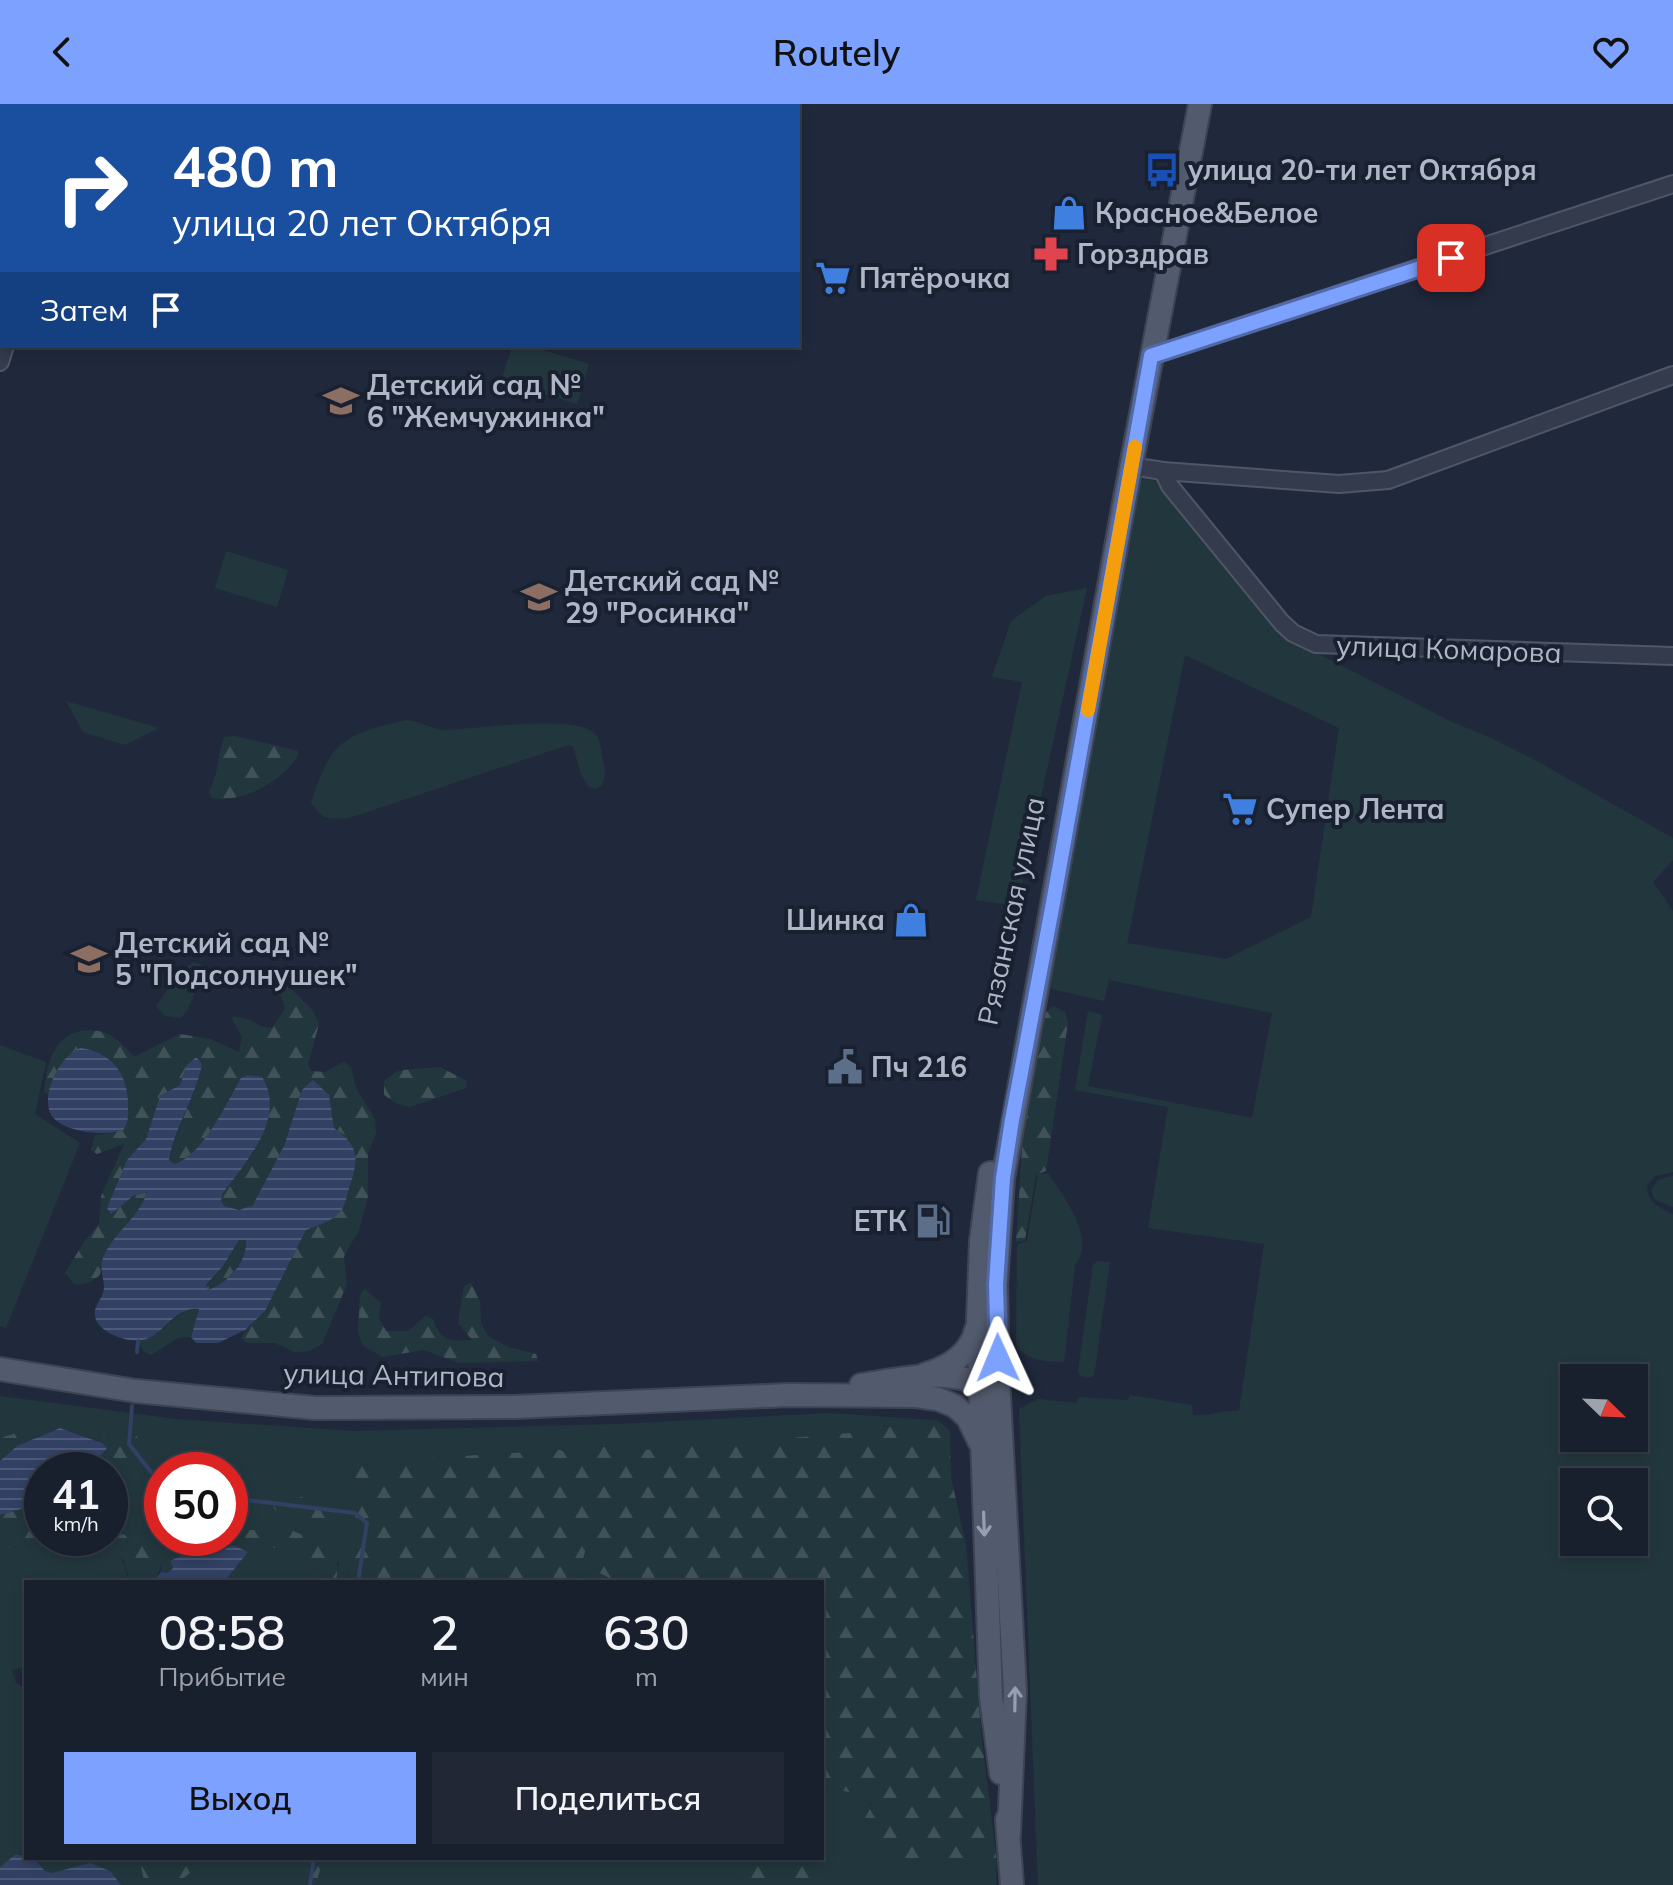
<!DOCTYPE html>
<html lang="ru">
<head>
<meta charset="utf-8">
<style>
	:root { --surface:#181f2d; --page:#212735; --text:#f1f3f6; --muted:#9fa2aa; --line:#363d49; --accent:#7da1ff }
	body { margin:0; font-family:Mulish,sans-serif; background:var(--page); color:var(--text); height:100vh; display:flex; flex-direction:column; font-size:30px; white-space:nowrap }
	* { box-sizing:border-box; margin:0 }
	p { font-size:26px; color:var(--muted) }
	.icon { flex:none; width:44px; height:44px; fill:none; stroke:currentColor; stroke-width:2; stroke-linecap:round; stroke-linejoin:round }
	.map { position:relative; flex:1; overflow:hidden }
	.drawer { position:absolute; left:24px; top:1476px; width:800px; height:280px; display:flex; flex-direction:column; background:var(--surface); border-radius:0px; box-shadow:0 4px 12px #0003,0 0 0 2px var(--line) }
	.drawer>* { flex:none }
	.guide { position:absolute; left:0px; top:0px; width:800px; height:244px; box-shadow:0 4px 12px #0003,0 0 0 2px var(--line); background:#1a4fa0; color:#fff; overflow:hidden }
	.needle { width:52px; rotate:113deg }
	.controls { position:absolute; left:1560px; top:1260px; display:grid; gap:16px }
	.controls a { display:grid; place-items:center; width:88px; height:88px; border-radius:0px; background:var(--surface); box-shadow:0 4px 12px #0003,0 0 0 2px var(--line); font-size:40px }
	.speed { position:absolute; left:24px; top:1348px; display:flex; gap:16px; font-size:40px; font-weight:700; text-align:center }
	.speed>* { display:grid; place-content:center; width:104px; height:104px; border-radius:50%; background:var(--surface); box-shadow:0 4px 12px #0003,0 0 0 2px var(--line); line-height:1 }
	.speed small { font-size:20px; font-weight:400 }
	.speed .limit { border:12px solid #d22; background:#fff; color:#111 }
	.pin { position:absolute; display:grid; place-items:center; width:68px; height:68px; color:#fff; margin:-34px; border-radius:16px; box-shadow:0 4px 12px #0006 }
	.me { position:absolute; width:88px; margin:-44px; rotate:359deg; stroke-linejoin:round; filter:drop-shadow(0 0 6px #0008) }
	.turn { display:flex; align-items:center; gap:28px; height:168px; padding:0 40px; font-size:36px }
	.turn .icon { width:104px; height:104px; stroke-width:2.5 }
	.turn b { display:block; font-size:56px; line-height:68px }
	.then { display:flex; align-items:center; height:76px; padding:0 40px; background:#0003; gap:16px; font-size:30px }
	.eta { display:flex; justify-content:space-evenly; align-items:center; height:136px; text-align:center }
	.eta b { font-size:48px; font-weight:600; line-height:56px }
	.primary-button { display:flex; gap:16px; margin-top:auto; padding:16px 40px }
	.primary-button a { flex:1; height:92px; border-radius:0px; background:var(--accent); color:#111; font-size:32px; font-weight:600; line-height:92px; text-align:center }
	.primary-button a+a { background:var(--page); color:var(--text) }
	header { display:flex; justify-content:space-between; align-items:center; height:104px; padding:0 40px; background:var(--accent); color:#111; font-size:36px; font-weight:600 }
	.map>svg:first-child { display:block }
	.green { fill:#22373d; fill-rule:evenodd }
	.forest { fill:url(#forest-firs) }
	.water { fill:url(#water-rules); fill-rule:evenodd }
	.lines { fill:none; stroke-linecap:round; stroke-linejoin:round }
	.stream { stroke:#314063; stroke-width:4 }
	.minor-casing { stroke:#4f5667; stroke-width:20 }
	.major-casing { stroke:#3d4555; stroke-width:26 }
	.minor { stroke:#343b4c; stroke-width:16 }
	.major { stroke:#525a6d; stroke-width:22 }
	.oneway { stroke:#989fb1 }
	.route-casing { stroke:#5169a6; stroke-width:20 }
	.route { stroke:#7da1ff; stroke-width:14 }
	.slow { stroke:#f59e0b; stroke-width:14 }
	.labels { text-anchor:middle; stroke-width:8; stroke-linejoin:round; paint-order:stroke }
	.poi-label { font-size:28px; font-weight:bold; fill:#afb6c8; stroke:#192131; text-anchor:start }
	.street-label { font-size:28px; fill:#afb6c8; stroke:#192131 }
</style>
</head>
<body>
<header><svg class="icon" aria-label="back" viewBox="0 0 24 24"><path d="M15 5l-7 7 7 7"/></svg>Routely<svg class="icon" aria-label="heart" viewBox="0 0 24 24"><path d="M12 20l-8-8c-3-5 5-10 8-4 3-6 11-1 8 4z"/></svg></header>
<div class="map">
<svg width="1673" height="1781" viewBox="0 0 1673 1781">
	<defs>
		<pattern id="forest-firs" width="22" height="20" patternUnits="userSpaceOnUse" patternTransform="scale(2)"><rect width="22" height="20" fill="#22373d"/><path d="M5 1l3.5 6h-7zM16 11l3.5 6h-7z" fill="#405258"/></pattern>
		<pattern id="water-rules" width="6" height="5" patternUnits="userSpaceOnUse" patternTransform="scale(2)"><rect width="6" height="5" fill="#314063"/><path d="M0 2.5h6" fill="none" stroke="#4c5978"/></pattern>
	</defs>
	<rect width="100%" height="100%" fill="#20293c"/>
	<g class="green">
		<polygon points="512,242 530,242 589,260 577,300 501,277"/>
		<path d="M1144,375L1158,377L1287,534L1452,618L1489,633L1533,655L1673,734V756L1653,778L1673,807V1068L1655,1072L1647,1082C1648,1099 1658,1103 1673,1110V1781H1038L1019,1305L1038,1295L1076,1299L1079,1293L1128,1296L1130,1291L1192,1301L1193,1311C1209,1313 1223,1305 1239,1307L1264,1140L1148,1124L1168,1003L1075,986L1088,907L1102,911L1088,982L1252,1014L1272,909L1109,876L1104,897L1052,885L1042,874L1139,380ZM1185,551L1339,624L1311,813L1226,855L1127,839ZM1574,1274H1634V1334H1574ZM1574,1378H1634V1438H1574Z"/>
		<polygon points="226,447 288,466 277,503 215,484"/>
		<polygon points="1087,484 1017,802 976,796 1022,578 992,573 1011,517 1046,492"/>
		<polygon points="66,597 159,624 125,641 83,628"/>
		<path d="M406,616C421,617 434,627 448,626C477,625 573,610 594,629C600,634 601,644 602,652C605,664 606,670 602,681L595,685L589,683L581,670L573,642L568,641L349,714C327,715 324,717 311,698C332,635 344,631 406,616Z"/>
		<path d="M194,858L221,869L249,872L225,878L203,877C191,887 193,905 180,914L165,912L156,902L182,866Z"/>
		<polygon points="0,941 46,958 35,1010 80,1039 6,1224 0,1222"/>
		<path d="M1048,1069C1063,1092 1097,1134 1075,1161L1064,1258C1046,1258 1031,1256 1017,1245L1016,1236L1017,1141L1027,1137L1038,1070Z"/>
		<polygon points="1097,1157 1110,1158 1094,1272 1087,1274 1080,1271 1078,1267 1093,1161"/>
		<path d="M191,1204H199L191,1233L178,1234L151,1251L144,1248L138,1237C159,1232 172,1213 191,1204Z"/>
		<path d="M0,1292L176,1315L353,1327L616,1320L831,1309L932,1316L897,1324L883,1321L871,1336L865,1338L643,1346L598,1342L587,1358L560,1346L379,1357L357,1363L353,1369L359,1398L351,1418L348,1478H336L339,1459L270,1420L256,1426H230V1366H162V1423C144,1432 129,1434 110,1427V1370L132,1354L130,1330L108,1332L96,1336L60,1324L35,1334L23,1327L0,1334Z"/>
		<path d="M44,1434C58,1434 76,1431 89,1434C109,1438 131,1456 126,1478H48L40,1476L26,1478V1563L12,1566L16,1579L26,1584V1751L16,1750L0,1763V1442C17,1445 29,1443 44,1434Z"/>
		<polygon points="163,1434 222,1434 225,1442 204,1441 170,1457 173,1464 168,1469 161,1468"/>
		<polygon points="269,1443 290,1446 321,1466 322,1478 224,1478 248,1448"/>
		<polygon points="585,1443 599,1469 618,1478 577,1478"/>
		<polygon points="833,1685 859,1690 872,1702 865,1714 885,1745 914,1759 961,1756 997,1758 996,1781 833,1781 818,1754 822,1754 822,1737 826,1725 822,1724 822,1686"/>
		<path d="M33,1754H135L141,1763L145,1781H121C86,1737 69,1779 47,1768C42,1765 37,1758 33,1754Z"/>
		<polygon points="214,1754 296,1754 291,1781 175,1781 190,1769 211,1762"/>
		<polygon points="323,1754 717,1754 724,1766 743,1776 744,1781 316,1781"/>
	</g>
	<g class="forest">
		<path d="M235,632L298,647V651C282,678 243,699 211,694L209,687C220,666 217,655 224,633Z"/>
		<path d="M266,873L281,875L313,907L319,920L308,960L311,967L325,968L344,958L351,963L356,984L375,1015L376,1029L368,1049V1093L359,1126L344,1152L347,1180L322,1240L309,1247L295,1248L275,1239H247L241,1234L245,1226L265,1207L306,1126L332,1115L346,1032L334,1024L329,991L302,986C293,1013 274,1080 254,1099C246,1107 235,1105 224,1103L221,1096L223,1089L254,1048L241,974C227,999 203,1052 174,1060L169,1056C176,1022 196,994 202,960L195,953L187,961L180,981L160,992L146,1035L127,1056L111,1110L133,1092L147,1088C136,1121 105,1133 100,1171C91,1178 86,1181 74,1180L65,1169L84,1138L99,1120L101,1092L124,1040L97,1050L91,1046L95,1031L116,1029L51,983L50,992L44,988C46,972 48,953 59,940C72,923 100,922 116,935C123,940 128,947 134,953L180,930L210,935L239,948L242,933L231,913C252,912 256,924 272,924L285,905L281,892L262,882L259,875Z"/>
		<polygon points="1053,902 1065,908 1068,919 1046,1067 1036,1071 1025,1136 1016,1138 1024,1012 1044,910"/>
		<polygon points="440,963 467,977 466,984 410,1003 396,999 384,991 384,977 396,968 403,966"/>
		<polygon points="1673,1072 1673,1103 1654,1095 1651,1086 1658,1076"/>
		<path d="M239,1135L246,1136C246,1158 228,1179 208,1186L206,1182L223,1162Z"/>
		<path d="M471,1179L480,1198L481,1219L488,1232L508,1243L536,1250L538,1257L459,1259L424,1246L382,1253L363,1241L358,1228L360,1190L365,1185L381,1199L379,1214L386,1227H408L426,1212L433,1215C441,1237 450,1238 472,1236L458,1219L464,1182Z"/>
		<path d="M932,1316L939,1317L950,1327L951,1373L966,1442L982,1638L997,1758L961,1756L914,1759L893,1753L885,1745L865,1714L872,1701C857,1689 842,1684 822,1686V1478H618L599,1469L586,1444L577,1478H348L351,1418L359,1398L353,1369L357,1363L379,1357L560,1346L587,1358L591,1344L598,1342L643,1346L850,1329L865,1338L871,1336L875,1322L897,1323Z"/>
		<polygon points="23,1327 35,1334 17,1342 0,1357 0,1334"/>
		<path d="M130,1330L137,1332C142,1351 123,1361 110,1370V1366H88L98,1355L102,1339L96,1336L108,1332Z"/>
		<path d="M313,1389L321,1391L333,1409C321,1427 269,1416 270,1393L292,1396Z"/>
		<path d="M42,1399L44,1434C29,1443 17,1445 0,1442V1411Z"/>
		<path d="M270,1420L278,1421L328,1441C340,1451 338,1464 336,1478H322L321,1466L290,1446L269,1443L248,1448L235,1442H225L222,1434H230V1426H256Z"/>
		<path d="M162,1423C162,1442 166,1460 153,1478H126L128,1470L124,1456L91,1434H110V1427C129,1434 144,1432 162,1423Z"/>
		<polygon points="135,1754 214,1754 211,1762 190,1769 175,1781 145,1781 141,1763"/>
		<polygon points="296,1754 323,1754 316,1781 291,1781"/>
		<polygon points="717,1754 818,1754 833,1781 744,1781 743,1776 724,1766"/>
	</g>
	<g class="water">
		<path d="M81,944C112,948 129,972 128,1002C128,1011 129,1019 123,1026C106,1033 63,1028 52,1012C39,993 60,950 81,944Z"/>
		<path d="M196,953L202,960C196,993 175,1022 169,1056L174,1060C202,1053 227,998 241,974L248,971L262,973C287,1013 247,1057 223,1089L221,1096L224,1102L239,1106L253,1101L284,1042L302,986L313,976L329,991L334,1024C360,1042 359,1056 349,1084C347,1092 345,1102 340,1108C332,1118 318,1121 306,1126L265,1207L245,1226L218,1239H196L191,1233L199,1205C174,1202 163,1233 142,1236C126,1239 92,1227 95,1207C96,1199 104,1192 104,1184C104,1173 99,1166 103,1154C113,1129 139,1114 147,1088L133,1092L111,1110L107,1104L127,1056L146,1035L160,992L180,981L187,961ZM239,1136H246C247,1158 228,1179 208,1186L206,1181L223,1162Z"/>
		<polygon points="60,1324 102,1339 107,1344 88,1366 42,1366 42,1399 0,1411 0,1357 17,1342"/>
		<polygon points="205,1441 235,1442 248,1448 224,1478 153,1478 161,1468 168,1469 173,1464 170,1457"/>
		<polygon points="16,1750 33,1754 45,1767 52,1769 90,1759 110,1767 121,1781 0,1781 0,1763"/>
	</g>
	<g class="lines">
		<g class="stream">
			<polyline points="137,1248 138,1237"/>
			<polyline points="132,1302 129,1340 162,1382"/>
			<polyline points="230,1394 355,1409 367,1419 358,1478"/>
			<polyline points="310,1781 314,1754"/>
		</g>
		<g class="minor-casing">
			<g id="minor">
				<polyline points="66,2 67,0"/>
				<polyline points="80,2 80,0"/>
				<polyline points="0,211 2,205"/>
				<polyline points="1151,252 1673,80"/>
				<polyline points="0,258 5,242"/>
				<polyline points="1131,362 1163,367 1339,380 1388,376 1673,271"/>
				<polyline points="1163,367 1170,382 1282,519 1293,529 1316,540 1673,552"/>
			</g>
		</g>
		<g class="major-casing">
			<g id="major">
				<polyline points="990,1069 981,1137 978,1217 991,1593 1001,1669"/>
				<polyline points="0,1265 136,1287 315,1304 514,1303 789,1291 916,1292 938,1295 955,1302 968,1314 979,1337"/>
				<path d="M926,1270C949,1263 970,1251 976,1226"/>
				<path d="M861,1281C895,1276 963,1259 989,1289"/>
				<polyline points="1007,1715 1012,1781"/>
				<polyline points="1009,1729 1015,1587 998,1274 996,1181 1003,1074 1123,404 1200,0"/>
			</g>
		</g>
		<use href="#minor" class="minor"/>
		<use href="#major" class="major"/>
	</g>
	<defs><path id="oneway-shaft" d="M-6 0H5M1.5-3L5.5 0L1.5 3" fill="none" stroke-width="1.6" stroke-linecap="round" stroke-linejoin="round" transform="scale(2)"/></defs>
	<g class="oneway">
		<use href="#oneway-shaft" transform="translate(984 1420) rotate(88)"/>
		<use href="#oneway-shaft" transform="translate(1015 1595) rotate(-89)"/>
	</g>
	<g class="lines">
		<g class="route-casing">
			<polyline id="route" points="998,1254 996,1181 1003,1074 1012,1016 1053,799 1151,252 1451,154"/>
		</g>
		<use href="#route" class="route"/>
		<polyline class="slow" points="1088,606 1135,343"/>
	</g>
	<defs>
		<g id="bus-bare" transform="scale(2.76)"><path d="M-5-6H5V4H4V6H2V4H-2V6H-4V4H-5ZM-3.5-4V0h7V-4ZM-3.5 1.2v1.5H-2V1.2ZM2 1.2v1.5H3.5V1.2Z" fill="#1a4fb4" stroke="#192131" stroke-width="2.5" paint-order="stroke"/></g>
		<g id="shop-bare" transform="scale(2.76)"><path d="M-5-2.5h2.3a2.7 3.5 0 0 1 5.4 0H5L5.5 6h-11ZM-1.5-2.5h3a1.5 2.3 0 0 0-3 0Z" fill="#3f7fe0" stroke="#192131" stroke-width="2.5" paint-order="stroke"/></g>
		<g id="pharmacy-bare" transform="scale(2.76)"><path d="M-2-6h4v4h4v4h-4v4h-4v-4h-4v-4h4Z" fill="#e0444e" stroke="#192131" stroke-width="2.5" paint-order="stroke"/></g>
		<g id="supermarket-bare" transform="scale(2.76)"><path d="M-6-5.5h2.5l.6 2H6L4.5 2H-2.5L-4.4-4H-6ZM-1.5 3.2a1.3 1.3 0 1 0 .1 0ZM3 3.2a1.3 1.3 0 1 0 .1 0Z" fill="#3f7fe0" stroke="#192131" stroke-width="2.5" paint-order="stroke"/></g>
		<g id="school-bare" transform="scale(2.76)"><path d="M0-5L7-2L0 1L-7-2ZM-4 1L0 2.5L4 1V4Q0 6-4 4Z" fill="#8d6e63" stroke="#192131" stroke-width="2.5" paint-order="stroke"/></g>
		<g id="civic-bare" transform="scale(2.76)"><path d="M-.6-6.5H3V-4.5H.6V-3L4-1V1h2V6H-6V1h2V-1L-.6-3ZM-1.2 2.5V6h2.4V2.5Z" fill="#5c6f8a" stroke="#192131" stroke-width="2.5" paint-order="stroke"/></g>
		<g id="fuel-bare" transform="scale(2.76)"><path d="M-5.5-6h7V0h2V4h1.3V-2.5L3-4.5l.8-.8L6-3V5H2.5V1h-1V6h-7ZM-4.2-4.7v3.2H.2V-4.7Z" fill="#5c6f8a" stroke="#192131" stroke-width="2.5" paint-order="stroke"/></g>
	</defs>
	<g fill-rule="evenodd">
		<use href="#bus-bare" x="1162" y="66"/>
		<use href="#shop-bare" x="1069" y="109"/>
		<use href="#pharmacy-bare" x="1051" y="150"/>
		<use href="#supermarket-bare" x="833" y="174"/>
		<use href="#school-bare" x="341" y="297"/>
		<use href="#school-bare" x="539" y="493"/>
		<use href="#supermarket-bare" x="1240" y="705"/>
		<use href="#shop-bare" x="911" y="816"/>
		<use href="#school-bare" x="89" y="855"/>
		<use href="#civic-bare" x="845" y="963"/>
		<use href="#fuel-bare" x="933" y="1117"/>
	</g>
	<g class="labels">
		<g class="poi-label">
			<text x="1188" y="76">улица 20-ти лет Октября</text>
			<text x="1095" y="119">Красное&amp;Белое</text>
			<text x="1077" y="160">Горздрав</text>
			<text x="859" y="184">Пятёрочка</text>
			<text x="367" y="291">Детский сад №<tspan x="367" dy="32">6 "Жемчужинка"</tspan></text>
			<text x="565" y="487">Детский сад №<tspan x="565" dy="32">29 "Росинка"</tspan></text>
			<text x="1266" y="715">Супер Лента</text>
			<text x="885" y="826" text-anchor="end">Шинка</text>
			<text x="115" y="849">Детский сад №<tspan x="115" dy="32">5 "Подсолнушек"</tspan></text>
			<text x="871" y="973">Пч 216</text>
			<text x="907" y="1127" text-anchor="end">ЕТК</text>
		</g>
		<g class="street-label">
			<text transform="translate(1449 545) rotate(2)" y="10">улица Комарова</text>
			<text transform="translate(1011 807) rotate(-78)" y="10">Рязанская улица</text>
			<text transform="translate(394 1271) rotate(1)" y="10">улица Антипова</text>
		</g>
	</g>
</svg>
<div class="controls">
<a><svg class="needle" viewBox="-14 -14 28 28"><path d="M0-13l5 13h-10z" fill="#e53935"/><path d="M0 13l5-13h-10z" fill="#9fa2aa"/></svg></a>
<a><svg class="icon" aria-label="search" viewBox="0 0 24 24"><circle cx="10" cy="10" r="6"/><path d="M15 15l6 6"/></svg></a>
</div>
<div class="speed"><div>41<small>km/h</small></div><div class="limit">50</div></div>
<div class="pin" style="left:1451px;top:154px;background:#d93025"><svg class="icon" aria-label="arrive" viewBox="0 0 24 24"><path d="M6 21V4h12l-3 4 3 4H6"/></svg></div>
<svg class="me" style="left:998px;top:1254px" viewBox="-20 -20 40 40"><path d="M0-17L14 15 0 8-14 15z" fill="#7da1ff" stroke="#fff" stroke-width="4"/></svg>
<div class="guide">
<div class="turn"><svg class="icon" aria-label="right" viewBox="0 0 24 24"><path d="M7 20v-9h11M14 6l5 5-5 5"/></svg><div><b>480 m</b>улица 20 лет Октября</div></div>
<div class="then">Затем<svg class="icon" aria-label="arrive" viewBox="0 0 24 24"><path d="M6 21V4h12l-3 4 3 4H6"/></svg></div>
</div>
<section class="drawer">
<div class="eta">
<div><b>08:58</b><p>Прибытие</p></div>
<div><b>2</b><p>мин</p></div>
<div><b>630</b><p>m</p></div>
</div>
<div class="primary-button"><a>Выход</a><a>Поделиться</a></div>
</section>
</div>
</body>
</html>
